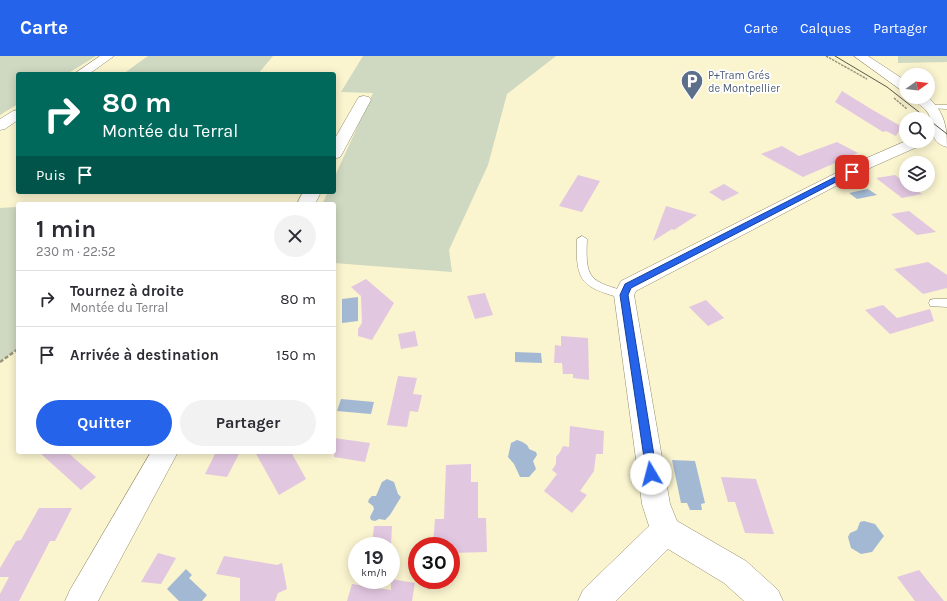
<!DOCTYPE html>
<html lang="fr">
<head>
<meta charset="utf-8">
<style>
	:root { --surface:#fff; --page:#f2f2f3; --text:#2b2b33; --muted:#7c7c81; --line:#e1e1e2; --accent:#2563eb }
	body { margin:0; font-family:Karla,sans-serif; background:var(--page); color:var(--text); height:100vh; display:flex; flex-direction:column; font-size:15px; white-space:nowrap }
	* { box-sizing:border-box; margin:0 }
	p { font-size:13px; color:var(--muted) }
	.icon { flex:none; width:22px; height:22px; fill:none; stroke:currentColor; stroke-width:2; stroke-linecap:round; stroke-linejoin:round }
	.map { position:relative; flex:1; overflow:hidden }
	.side { position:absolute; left:16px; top:146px; width:320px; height:252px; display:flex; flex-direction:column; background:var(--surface); border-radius:4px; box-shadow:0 2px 10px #0003 }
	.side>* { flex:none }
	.hud { position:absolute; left:16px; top:16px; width:320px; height:122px; border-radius:4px; box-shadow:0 2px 10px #0003; background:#00695c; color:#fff; overflow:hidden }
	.needle { width:26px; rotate:75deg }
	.controls { position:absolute; left:899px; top:12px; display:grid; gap:8px }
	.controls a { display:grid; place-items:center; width:36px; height:36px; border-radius:50%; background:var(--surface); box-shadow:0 2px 10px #0003; font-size:20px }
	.speed { position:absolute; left:348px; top:481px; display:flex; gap:8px; font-size:20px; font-weight:700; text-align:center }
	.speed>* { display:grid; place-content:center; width:52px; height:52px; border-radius:50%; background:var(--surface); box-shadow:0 2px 10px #0003; line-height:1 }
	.speed small { font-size:10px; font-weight:400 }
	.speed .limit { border:6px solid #d22; background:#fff; color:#111 }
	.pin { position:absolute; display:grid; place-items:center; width:34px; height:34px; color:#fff; margin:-17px; border-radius:8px; box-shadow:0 2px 6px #0006 }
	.me { position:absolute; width:44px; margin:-22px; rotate:352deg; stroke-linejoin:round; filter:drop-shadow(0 0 3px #0008) }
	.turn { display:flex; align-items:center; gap:14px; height:84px; padding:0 20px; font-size:18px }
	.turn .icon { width:52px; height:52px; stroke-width:2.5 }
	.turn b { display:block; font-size:28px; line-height:34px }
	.then { display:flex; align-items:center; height:38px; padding:0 20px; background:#0003; gap:8px; font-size:15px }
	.round { display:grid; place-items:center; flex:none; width:42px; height:42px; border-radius:21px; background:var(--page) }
	.overview { display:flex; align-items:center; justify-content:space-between; height:68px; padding:0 20px }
	h1 { font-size:24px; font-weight:700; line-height:30px }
	.action { display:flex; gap:8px; margin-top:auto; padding:8px 20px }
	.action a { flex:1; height:46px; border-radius:24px; background:var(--accent); color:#fff; font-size:16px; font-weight:700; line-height:46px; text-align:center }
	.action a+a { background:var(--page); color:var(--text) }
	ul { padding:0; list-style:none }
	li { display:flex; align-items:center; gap:12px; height:56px; padding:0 20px; border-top:1px solid var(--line) }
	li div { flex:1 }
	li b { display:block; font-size:15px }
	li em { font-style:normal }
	header { display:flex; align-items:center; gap:24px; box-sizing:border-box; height:56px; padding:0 20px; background:var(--accent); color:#fff }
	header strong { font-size:19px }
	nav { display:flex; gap:22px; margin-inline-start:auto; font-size:14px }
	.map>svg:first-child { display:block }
	.green { fill:#cfd8c0 }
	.water { fill:#a3b9d3 }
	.building { fill:#e2c7e0 }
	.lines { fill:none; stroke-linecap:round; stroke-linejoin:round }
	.lane-casing { stroke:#938d6c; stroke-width:1 }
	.street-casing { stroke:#938d6c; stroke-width:1 }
	.secondary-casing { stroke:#938d6c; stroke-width:1 }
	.primary-casing { stroke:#938d6c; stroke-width:1 }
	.path-far1 { stroke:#99957b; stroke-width:1.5; stroke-dasharray:2.5 1; stroke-linecap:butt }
	.path { stroke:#99957b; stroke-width:2.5; stroke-dasharray:4 2; stroke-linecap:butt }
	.lane { fill:#fff; fill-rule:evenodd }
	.street { fill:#fff; fill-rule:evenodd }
	.secondary { fill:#fff; fill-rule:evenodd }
	.primary { fill:#fff; fill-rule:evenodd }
	.tram { stroke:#5c5946; stroke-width:1 }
	.route { fill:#2563eb; stroke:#184099 }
	.labels { text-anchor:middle; stroke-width:3.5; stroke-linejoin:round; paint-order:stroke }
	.far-service-label { font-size:11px; fill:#4e5e75; stroke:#fff; text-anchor:start }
</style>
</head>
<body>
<header>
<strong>Carte</strong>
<nav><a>Carte</a><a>Calques</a><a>Partager</a></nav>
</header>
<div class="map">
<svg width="947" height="545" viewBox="0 0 947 545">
	<rect width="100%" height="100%" fill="#faf4cf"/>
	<g class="green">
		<polygon points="0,0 96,0 67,18 18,18 18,48 0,59"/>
		<polygon points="148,0 273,0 258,18 123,18"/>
		<polygon points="363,0 556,0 507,38 488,109 449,194 452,216 334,207 334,148 322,148 328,136 334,136 334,122 373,37 341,36"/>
		<polygon points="898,0 947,0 947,6 898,7"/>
		<polygon points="18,151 18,293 0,306 0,152"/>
	</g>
	<g class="water">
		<polygon points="868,133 877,139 857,143 849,137"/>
		<polygon points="358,241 358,265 342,267 342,243"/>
		<polygon points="515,296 541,297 542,307 515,306"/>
		<polygon points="341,343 374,346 371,358 337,355"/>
		<path d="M517,384C523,386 528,388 529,393L536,396L537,399L533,405L536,413L529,421H520L514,408L508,401L511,387Z"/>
		<polygon points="672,404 695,405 705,447 701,448 702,454 690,454 687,447 681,447"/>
		<polygon points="387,423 394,426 398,438 401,441 390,459 385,464 379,463 375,465 371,464 370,461 374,453 373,450 368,446 369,443 372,440 376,440 382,426"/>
		<polygon points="864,465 875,468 884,480 872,496 861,498 851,492 848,481 850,477 857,474 860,466"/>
		<polygon points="186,513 192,519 189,522 207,539 202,545 179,545 167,533"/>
	</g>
	<g class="building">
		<polygon points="842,35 871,53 904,72 900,73 896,80 886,75 883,76 835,46"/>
		<polygon points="837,86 858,97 803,121 761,98 782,90 799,100"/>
		<polygon points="578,119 600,125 582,156 559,150"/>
		<polygon points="895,119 906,127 906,129 909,129 922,138 902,142 876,122"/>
		<polygon points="724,128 739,137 723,145 709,136"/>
		<polygon points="666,150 697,159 674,174 672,173 653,185"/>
		<polygon points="909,155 936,176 917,179 891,158"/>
		<polygon points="928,206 947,219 947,232 923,238 894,213"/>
		<polygon points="366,223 394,247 372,284 358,280 358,273 362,267 361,240 351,231"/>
		<polygon points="485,237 493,259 475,263 467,240"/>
		<polygon points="706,244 724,262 708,270 689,251"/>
		<polygon points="883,249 897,262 930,253 934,265 890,278 865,254"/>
		<polygon points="415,275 418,290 401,293 398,278"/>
		<polygon points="561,280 588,282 589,324 573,322 573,318 563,318 562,307 554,307 555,289 561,290"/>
		<polygon points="398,320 417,322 413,338 422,339 418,356 410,355 407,371 387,369"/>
		<polygon points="570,370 604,375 603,398 596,398 594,415 580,435 587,439 572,457 544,435 557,418 552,414 556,408 556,401 560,396 563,390 569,391"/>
		<polygon points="334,382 370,387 365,406 334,401"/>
		<polygon points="39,396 67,396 96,421 81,434"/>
		<polygon points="216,396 240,396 227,421 205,418"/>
		<polygon points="255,396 291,396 306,423 279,439"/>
		<polygon points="471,408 471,426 478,426 478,462 486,462 487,496 451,497 451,490 433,490 435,463 444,463 446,409"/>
		<polygon points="721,421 756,423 774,478 745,477 735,446 728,446"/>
		<polygon points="39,452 72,452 55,485 50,485 19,545 0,545 0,538 9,521 0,521 0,512 16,485 21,484"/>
		<polygon points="374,470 392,470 391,489 372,489"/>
		<polygon points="158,497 176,502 161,528 141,526"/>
		<polygon points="224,500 277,509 282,507 287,533 278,537 275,545 240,545 240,522 216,518"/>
		<polygon points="919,514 944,545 915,545 897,521"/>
		<polygon points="391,523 415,527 412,545 347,545 352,528 391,534"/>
	</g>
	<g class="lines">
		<g class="lane-casing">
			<g id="lane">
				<polygon points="930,49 947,49 947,53 928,52 926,51"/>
				<path d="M582,180L587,183C585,224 590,225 628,236L629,239L628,242L624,243C583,231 575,228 577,183Z"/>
				<polygon points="934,243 947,243 947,251 930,250 929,247 930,244"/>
			</g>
		</g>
		<g class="street-casing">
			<g id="street">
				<polygon points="364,40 369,41 371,44 342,98 340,101 334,103 334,84 357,44 359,41"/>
				<polygon points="906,85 927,85 924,88 872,111 636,235 634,239 670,448 677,465 746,505 778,534 783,545 744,545 724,527 668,493 616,545 578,545 583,534 649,470 642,448 614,239 621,225 860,105"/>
				<polygon points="303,136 321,136 315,148 297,148"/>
				<polygon points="151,396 178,396 98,545 65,545 70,534"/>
			</g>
		</g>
		<g class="secondary-casing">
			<g id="secondary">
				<polygon points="854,0 868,0 906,25 906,35 901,34"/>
				<path d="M911,41H927C944,54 947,70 947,91C927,86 935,69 928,57C924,50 915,47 911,41Z"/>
			</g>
		</g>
		<g class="primary-casing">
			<g id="primary">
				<polygon points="100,0 114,0 89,18 74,18"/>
				<polygon points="18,54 18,64 5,73 0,74 0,63 13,55"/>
			</g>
		</g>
		<g class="path-far1">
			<polyline points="826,0 867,23"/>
			<polyline points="894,42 907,53"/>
		</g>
		<polyline class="path" points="0,306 18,293"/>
		<use href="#lane" class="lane"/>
		<use href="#street" class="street"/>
		<use href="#secondary" class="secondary"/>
		<use href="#primary" class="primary"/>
		<polyline class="tram" points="835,0 887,31 947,78"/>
	</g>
	<polygon class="route" points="849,114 855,116 631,232 628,239 657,418 655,422 651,423 647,422 620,239 625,228"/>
	<defs>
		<g id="parking-pin" transform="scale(1.15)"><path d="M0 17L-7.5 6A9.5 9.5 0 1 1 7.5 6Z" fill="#5c6f8a" stroke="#fff"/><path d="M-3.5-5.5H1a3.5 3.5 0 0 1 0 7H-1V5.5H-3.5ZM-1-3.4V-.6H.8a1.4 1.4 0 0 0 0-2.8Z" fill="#fff"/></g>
	</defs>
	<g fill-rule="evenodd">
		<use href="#parking-pin" x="692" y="25"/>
	</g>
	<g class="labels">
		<g class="far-service-label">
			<text x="708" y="23">P+Tram Grés<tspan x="708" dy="13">de Montpellier</tspan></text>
		</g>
	</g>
</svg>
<div class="controls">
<a><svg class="needle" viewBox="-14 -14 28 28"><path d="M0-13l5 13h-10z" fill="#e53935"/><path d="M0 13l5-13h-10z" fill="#7c7c81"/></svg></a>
<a><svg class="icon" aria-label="search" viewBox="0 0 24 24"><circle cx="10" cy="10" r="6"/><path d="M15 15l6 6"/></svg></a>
<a><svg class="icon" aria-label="layers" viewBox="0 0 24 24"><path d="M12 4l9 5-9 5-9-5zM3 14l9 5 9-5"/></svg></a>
</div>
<div class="speed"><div>19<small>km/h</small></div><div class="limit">30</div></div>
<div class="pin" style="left:852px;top:116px;background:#d93025"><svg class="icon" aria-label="arrive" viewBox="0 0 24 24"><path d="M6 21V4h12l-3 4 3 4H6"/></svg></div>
<svg class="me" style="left:651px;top:418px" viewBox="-20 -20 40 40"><circle r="19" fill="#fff"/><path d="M0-13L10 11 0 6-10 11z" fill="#2563eb"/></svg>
<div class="hud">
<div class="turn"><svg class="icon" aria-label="right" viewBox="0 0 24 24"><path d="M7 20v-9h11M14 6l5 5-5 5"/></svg><div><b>80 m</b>Montée du Terral</div></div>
<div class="then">Puis<svg class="icon" aria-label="arrive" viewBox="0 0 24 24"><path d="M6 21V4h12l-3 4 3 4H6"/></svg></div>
</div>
<section class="side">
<div class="overview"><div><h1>1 min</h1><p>230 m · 22:52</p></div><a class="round"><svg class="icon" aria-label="close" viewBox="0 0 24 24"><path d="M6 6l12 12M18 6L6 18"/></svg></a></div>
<ul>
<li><svg class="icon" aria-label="right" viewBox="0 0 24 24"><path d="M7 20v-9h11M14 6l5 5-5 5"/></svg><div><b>Tournez à droite</b><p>Montée du Terral</p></div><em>80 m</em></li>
<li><svg class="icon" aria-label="arrive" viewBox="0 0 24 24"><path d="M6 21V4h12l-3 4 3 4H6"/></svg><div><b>Arrivée à destination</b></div><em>150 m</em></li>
</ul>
<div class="action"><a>Quitter</a><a>Partager</a></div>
</section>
</div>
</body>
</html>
